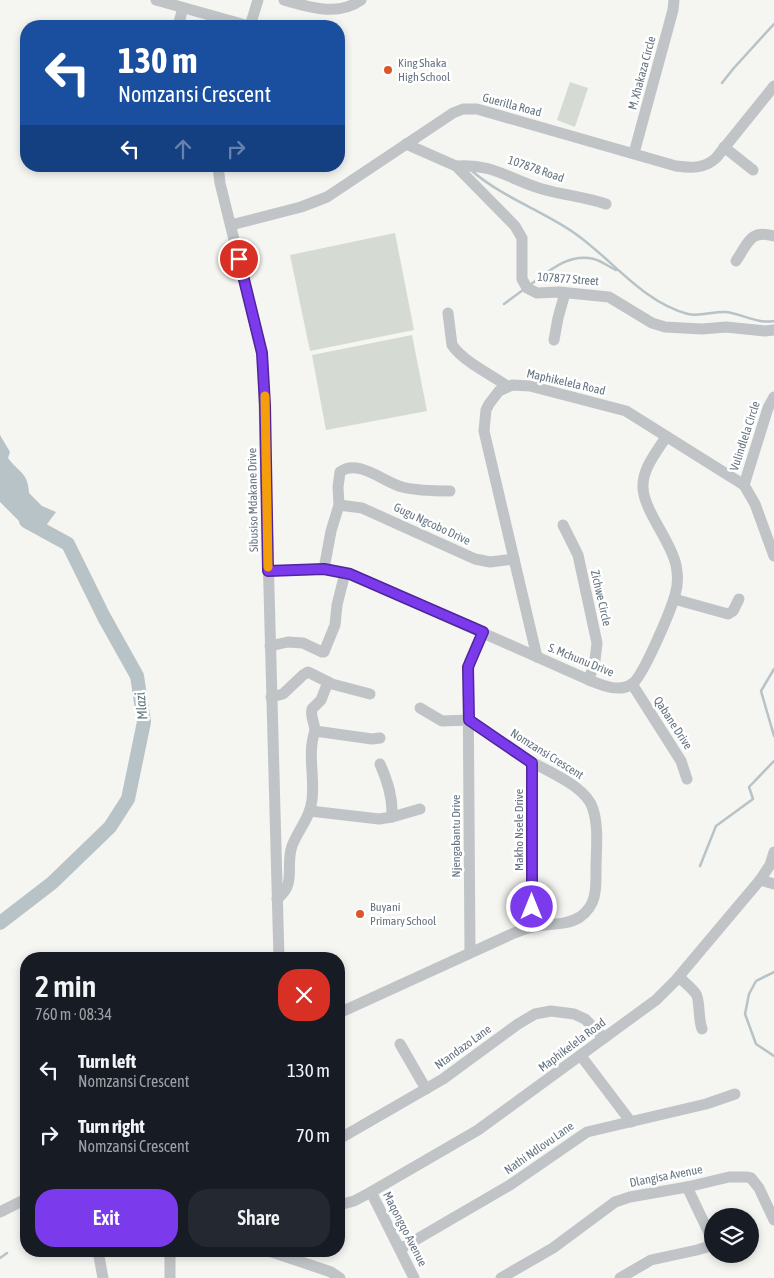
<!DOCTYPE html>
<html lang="en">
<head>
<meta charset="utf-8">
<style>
	:root { --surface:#171b24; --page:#242831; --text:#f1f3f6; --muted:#9ea1a6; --accent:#7c3aed }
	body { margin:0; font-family:"Asap Condensed",sans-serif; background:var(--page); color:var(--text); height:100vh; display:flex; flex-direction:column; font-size:19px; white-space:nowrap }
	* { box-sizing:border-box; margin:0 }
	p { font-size:16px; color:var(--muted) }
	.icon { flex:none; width:28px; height:28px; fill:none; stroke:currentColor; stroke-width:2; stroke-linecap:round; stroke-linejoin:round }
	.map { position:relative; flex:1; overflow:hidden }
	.side { position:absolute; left:20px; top:952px; width:325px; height:305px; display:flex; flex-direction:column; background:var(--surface); border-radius:20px; box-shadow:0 2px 8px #0003 }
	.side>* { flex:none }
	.top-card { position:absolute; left:20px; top:20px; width:325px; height:152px; border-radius:20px; box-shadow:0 2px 8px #0003; background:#1a4fa0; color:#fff; overflow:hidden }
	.controls { position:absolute; left:704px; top:1208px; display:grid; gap:10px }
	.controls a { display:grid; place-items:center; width:55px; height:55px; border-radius:50%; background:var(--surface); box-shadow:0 2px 8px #0003; font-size:25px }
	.pin { position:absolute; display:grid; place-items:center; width:42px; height:42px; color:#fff; margin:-21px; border:2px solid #fff; border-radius:50%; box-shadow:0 1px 5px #0007 }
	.me { position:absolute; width:55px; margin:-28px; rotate:0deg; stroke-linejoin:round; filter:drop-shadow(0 0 4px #0008) }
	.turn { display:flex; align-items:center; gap:18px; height:105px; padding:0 15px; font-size:22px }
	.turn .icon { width:65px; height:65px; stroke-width:2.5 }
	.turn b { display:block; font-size:35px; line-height:42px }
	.lanes { display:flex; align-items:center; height:48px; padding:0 15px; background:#0003; justify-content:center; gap:25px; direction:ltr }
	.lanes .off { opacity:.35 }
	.round { display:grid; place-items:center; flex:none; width:52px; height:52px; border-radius:20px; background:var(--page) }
	.summary { display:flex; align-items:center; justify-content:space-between; height:85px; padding:0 15px }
	h1 { font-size:30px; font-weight:600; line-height:38px }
	.action { display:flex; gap:10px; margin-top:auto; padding:10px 15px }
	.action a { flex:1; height:58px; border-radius:20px; background:var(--accent); color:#fff; font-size:20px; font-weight:600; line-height:58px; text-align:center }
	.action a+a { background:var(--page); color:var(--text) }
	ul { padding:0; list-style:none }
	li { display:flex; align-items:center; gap:15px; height:65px; padding:0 15px }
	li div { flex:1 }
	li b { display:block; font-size:19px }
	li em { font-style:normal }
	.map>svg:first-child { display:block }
	.green { fill:#d5dbd2 }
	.water { fill:#b7c3c7 }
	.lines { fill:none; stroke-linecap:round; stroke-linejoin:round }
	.stream { stroke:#b7c3c7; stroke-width:2.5 }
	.river { stroke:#b7c3c7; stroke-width:14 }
	.minor { stroke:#c0c4c7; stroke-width:11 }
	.route-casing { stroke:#51269a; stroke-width:12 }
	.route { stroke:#7c3aed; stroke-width:9 }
	.slow { stroke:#f59e0b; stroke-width:9 }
	.poi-dot { fill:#dc562a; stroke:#fff; stroke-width:2 }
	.labels { text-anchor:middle; stroke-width:5; stroke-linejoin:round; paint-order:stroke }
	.poi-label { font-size:12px; fill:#657481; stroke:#fff; text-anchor:start }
	.street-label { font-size:12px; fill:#657481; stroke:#fff }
	.water-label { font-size:14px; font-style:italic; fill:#60767e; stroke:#fff }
</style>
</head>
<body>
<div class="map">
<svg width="774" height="1278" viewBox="0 0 774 1278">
	<rect width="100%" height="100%" fill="#f5f5f1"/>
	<g class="green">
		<polygon points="570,82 588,88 575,127 557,120"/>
		<polygon points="395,233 414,330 310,351 290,255"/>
		<polygon points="412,335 427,411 326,430 312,355"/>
	</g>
	<path class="water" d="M0,435L10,452L8,458C19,473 28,472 29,493L42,506L56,512L39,535L23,525L0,502Z"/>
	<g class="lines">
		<g class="stream">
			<polyline points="722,83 733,69 774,24"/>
			<path d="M472,171C501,196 538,209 570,230C610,256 640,301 688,314C700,317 714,311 726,312C742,314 758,324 774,321"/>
			<path d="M530,285C549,271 568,253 594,259C602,261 609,267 616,270"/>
			<polyline points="504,304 523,290"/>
			<polyline points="774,669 761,691 774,736"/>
			<polyline points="700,866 716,826 753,799 749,787 774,761"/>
			<polyline points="774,972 756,981 749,994 745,1014 756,1044 774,1056"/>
			<polyline points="0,1258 7,1253"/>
		</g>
		<polyline class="river" points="0,923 52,883 110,827 128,799 144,722 137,676 104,617 68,544 26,521"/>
		<g class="minor">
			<polyline points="156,0 249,26"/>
			<path d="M284,0C309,7 337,17 361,0"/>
			<polyline points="178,26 183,8"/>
			<polyline points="250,26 258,0"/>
			<polyline points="406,144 456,166 515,226 522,238 522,279 527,288 537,293 559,292 609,297 652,323 665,327 702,329 726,327 765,331 774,330"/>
			<polyline points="724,147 753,170"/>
			<polyline points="634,153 673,10 674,0"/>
			<polyline points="218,166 220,183 262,353 263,367 279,959"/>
			<path d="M456,166C492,163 509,179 542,189C563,195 585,197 606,204"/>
			<path d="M231,225L301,207L327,197L453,113L463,109H477L676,166C691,168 704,169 716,158L774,86"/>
			<path d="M736,261C748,243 750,229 774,236"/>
			<path d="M448,313L452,345C465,363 489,373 507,386"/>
			<polyline points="554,340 558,318 565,293"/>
			<polyline points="744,485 768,408 774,397"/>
			<path d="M339,505L338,487L340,472C357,458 384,482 402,487C418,491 434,491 450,491"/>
			<polyline points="563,525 578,555 597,643 595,660 589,680"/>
			<polyline points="324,569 331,531 339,505 362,508 475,559 490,562 514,559"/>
			<path d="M268,571L324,569L350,574L589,680C602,685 618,693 632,684C643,677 671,610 675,595C678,586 678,575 676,565C671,541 644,511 643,488C642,469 656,453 666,437"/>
			<polyline points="674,599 728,614 733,611 739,599"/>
			<polyline points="270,646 288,642 303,643 322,652 324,652 335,625 337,605 345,573"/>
			<polyline points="537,657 484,431 486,410 489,404 499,391 512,385 530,386 626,411 744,485 755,504 774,556"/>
			<polyline points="632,684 681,761 687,779"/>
			<polyline points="271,697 283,694 303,675 308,672 332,684 370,694"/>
			<polyline points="420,708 442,721 469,720"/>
			<path d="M315,731C315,723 310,717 312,709L321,700L328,682"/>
			<polyline points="532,763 532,927"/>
			<path d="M380,764C388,782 393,798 392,817"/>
			<polyline points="310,811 379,819 392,817 420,809"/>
			<polyline points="760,880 774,884"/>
			<path d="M277,899C297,884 285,866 292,846C298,830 310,818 312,800C315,777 307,753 315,731L372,739L380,738"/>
			<polyline points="470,952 468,673 470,661 483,632"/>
			<path d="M679,977C684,982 692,988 696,994C700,999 698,1019 702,1029"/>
			<path d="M339,1013L514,933C520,931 526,928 532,927C547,923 566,926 580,917C597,905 596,889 596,870C596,850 599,828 593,809C586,785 545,771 525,758C506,746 487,733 469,720"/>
			<polyline points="400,1044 426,1089"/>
			<polyline points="581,1056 631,1122"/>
			<polyline points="339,1139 443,1079 518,1024 535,1014 551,1011 574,1014 585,1019 604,1038"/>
			<polyline points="371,1192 414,1278"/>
			<polyline points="339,1205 354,1201 371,1192 478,1130 656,1000 675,981 760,880 770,865 774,852"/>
			<polyline points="0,1212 26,1199"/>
			<polyline points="400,1249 510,1185 587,1132 706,1104 735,1094"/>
			<polyline points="98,1251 103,1278"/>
			<polyline points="170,1251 170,1278"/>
			<polyline points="269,1251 331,1272 340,1278"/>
			<polyline points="501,1278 553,1248 615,1202 630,1197 687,1187 729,1177 746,1177 751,1178 759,1188 774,1220"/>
			<polyline points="620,1278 651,1260 697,1250 707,1247 710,1242 709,1233 687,1187"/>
		</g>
	</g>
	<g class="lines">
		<g class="route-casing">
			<polyline id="route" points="239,259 262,353 265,405 268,571 324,569 350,574 483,632 468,667 469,720 532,763 532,907"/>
		</g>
		<use href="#route" class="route"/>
		<polyline class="slow" points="265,396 268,567"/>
	</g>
	<g class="poi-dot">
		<circle cx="388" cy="70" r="5"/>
		<circle cx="360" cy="914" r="5"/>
	</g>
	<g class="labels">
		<g class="poi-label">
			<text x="398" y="67">King Shaka<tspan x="398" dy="14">High School</tspan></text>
			<text x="370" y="911">Buyani<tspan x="370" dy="14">Primary School</tspan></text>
		</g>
		<g class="street-label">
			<text transform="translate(642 73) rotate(-75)" y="4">M. Xhakaza Circle</text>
			<text transform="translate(512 105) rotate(15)" y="4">Guerilla Road</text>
			<text transform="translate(536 169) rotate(19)" y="4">107878 Road</text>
			<text transform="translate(568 279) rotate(4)" y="4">107877 Street</text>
			<text transform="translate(566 382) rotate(13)" y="4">Maphikelela Road</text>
			<text transform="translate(745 436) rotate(-72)" y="4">Vulindlela Circle</text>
			<text transform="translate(253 500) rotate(-91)" y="4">Sibusiso Mdakane Drive</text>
			<text transform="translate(432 524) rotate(25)" y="4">Gugu Ngcobo Drive</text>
			<text transform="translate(601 598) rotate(77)" y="4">Zichwe Circle</text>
			<text transform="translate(581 660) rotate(22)" y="4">S. Mchunu Drive</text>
			<text transform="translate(673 723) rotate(57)" y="4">Qabane Drive</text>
			<text transform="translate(547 754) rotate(32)" y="4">Nomzansi Crescent</text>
			<text transform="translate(519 830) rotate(-90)" y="4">Makho Nsele Drive</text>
			<text transform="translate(456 836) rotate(-90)" y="4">Njengabantu Drive</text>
			<text transform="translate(572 1045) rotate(-37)" y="4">Maphikelela Road</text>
			<text transform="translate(463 1047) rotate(-36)" y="4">Ntandazo Lane</text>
			<text transform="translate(539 1148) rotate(-35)" y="4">Nathi Ndlovu Lane</text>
			<text transform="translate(666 1176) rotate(-11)" y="4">Dlangisa Avenue</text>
			<text transform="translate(405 1229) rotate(63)" y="4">Maqongqo Avenue</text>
		</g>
		<g class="water-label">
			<text transform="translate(141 706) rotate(-96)" y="5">Mlazi</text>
		</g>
	</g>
</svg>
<div class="controls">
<a><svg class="icon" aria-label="layers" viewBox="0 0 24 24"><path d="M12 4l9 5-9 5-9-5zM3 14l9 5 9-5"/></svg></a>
</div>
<div class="pin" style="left:239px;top:259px;background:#d93025"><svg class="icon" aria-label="arrive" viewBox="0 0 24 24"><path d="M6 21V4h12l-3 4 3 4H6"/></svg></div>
<svg class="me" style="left:532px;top:907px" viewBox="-20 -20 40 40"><circle r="17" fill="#7c3aed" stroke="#fff" stroke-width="3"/><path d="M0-11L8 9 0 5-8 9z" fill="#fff"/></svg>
<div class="top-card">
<div class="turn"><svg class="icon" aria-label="left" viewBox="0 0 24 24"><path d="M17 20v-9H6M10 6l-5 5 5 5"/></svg><div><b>130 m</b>Nomzansi Crescent</div></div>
<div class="lanes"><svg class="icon" aria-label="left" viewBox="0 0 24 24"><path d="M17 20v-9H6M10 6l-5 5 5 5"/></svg><svg class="icon off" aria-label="ahead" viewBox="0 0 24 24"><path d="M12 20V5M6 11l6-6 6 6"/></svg><svg class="icon off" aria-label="right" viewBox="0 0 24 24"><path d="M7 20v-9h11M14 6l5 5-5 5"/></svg></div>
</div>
<section class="side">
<div class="summary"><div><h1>2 min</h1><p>760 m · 08:34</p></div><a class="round" style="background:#d93025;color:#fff"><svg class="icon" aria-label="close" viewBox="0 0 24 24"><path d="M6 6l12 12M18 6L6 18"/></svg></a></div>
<ul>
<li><svg class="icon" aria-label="left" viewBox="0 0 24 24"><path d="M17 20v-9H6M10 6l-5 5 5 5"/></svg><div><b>Turn left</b><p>Nomzansi Crescent</p></div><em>130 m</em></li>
<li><svg class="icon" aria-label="right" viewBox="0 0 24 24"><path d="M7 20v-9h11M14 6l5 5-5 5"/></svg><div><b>Turn right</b><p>Nomzansi Crescent</p></div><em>70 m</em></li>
</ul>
<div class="action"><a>Exit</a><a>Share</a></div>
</section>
</div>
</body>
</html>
